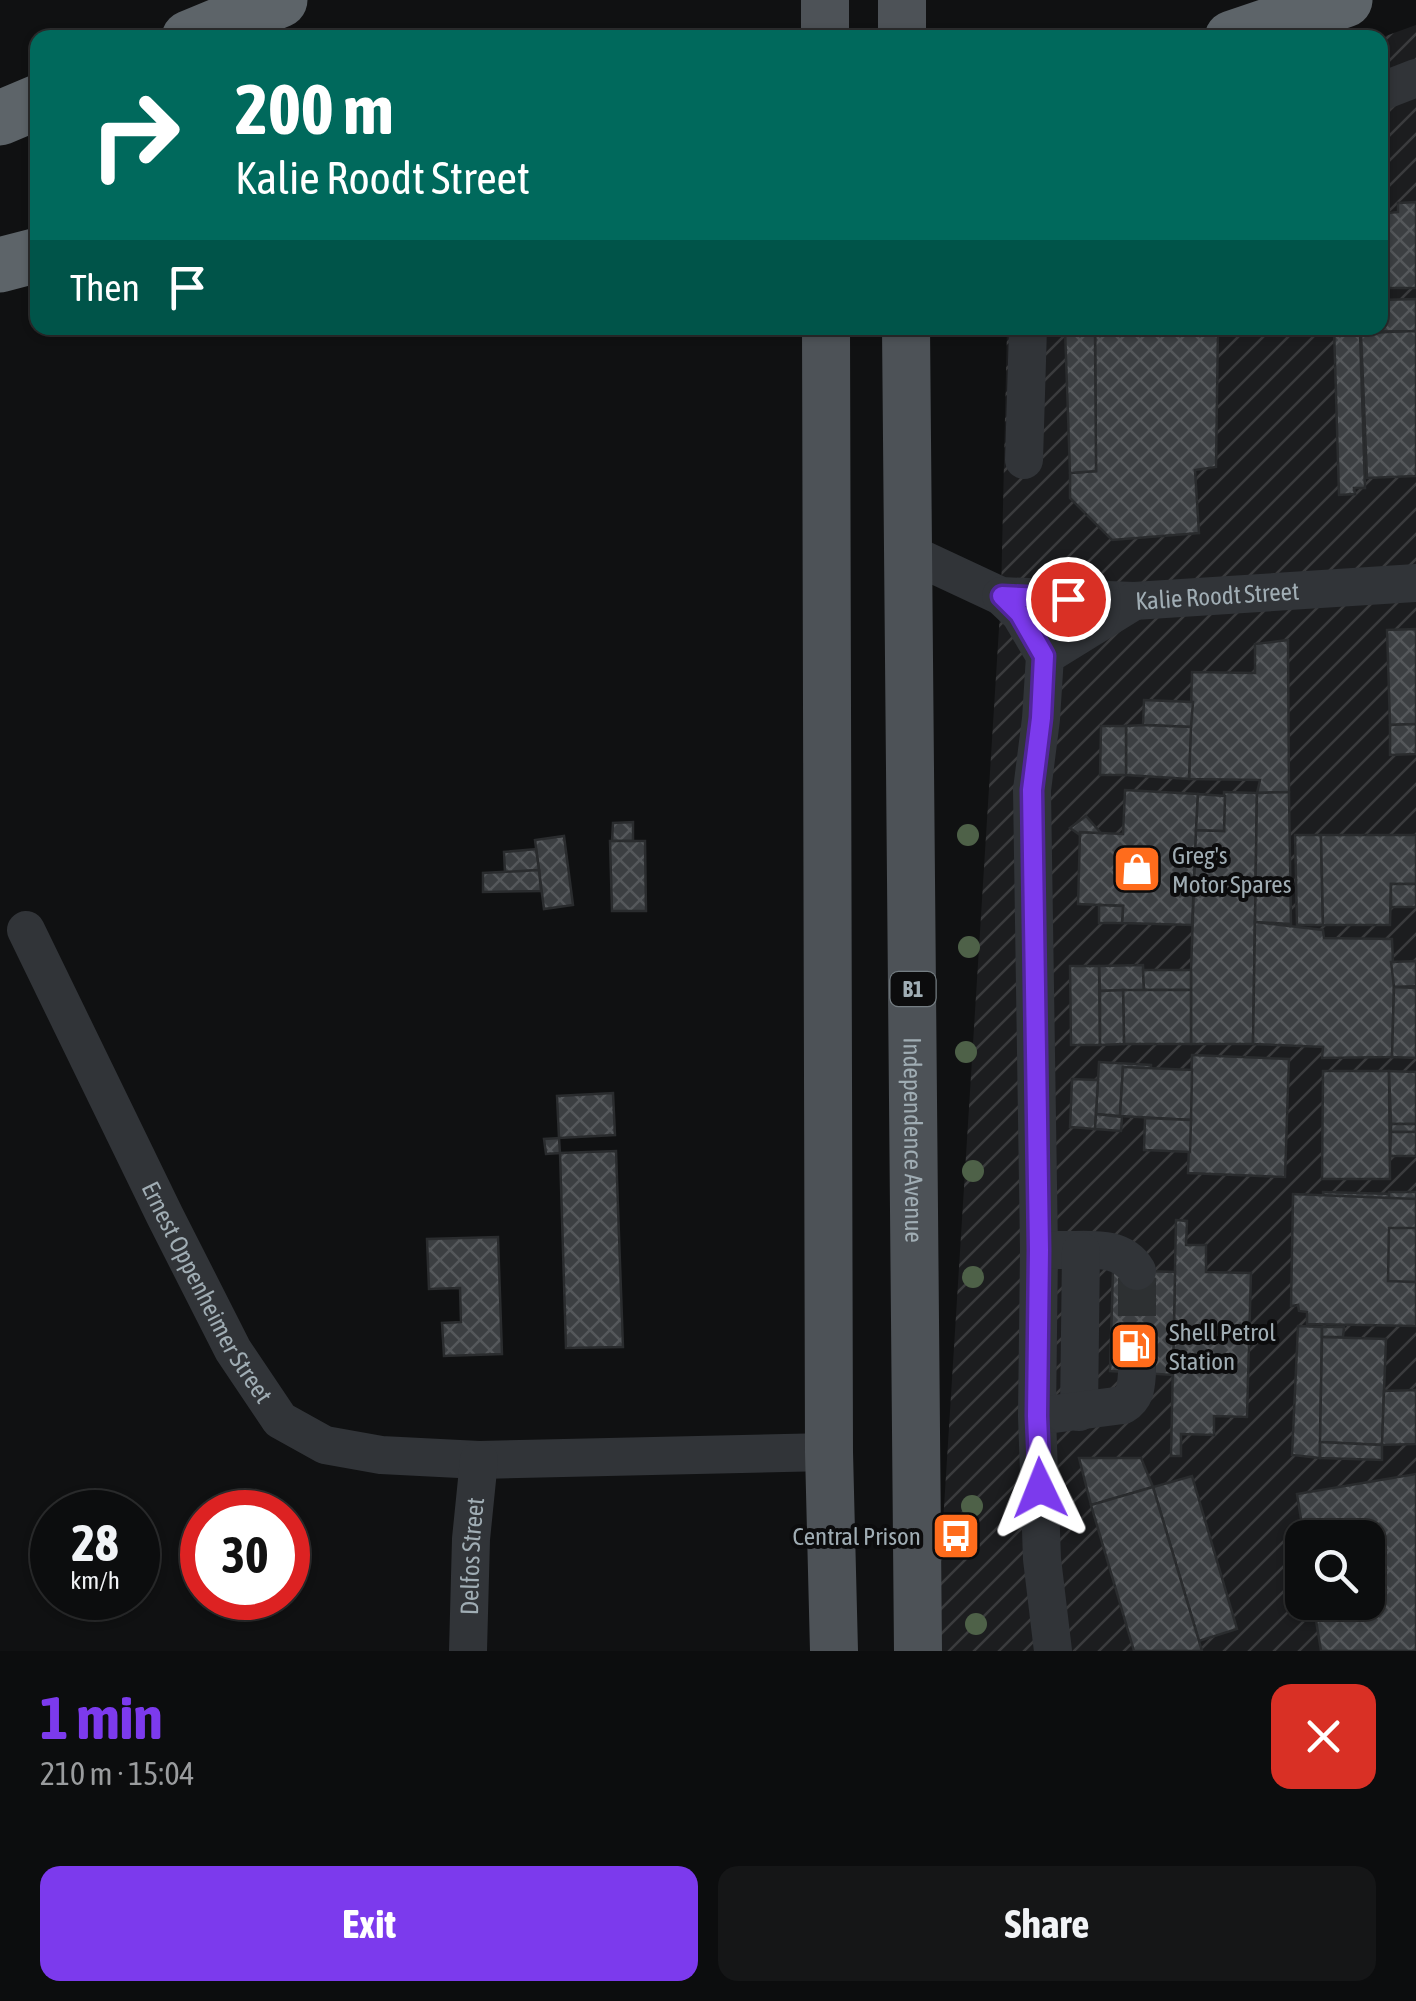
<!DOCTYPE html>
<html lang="en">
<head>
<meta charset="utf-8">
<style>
	:root { --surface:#0c0d0e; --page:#151617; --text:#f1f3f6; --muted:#9a9c9e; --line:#2c2d2e; --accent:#7c3aed }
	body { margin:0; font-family:"Asap Condensed",sans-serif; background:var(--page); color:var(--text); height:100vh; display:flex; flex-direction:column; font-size:38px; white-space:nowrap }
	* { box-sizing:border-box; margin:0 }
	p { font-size:32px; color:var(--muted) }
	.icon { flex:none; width:55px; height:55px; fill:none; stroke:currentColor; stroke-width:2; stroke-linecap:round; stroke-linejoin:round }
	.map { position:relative; height:1651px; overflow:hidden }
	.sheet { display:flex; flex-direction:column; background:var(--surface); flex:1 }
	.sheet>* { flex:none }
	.top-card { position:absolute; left:30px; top:30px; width:1358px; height:305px; border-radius:20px; box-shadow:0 2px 8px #0004,0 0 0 2px var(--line); background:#00695c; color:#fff; overflow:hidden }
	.controls { position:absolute; left:1285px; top:1520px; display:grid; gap:20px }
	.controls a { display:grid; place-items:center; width:100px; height:100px; border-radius:20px; background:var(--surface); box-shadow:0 2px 8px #0004,0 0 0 2px var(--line); font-size:50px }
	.speed { position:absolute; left:30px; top:1490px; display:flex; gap:20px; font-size:50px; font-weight:700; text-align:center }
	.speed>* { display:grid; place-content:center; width:130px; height:130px; border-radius:50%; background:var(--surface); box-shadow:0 2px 8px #0004,0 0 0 2px var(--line); line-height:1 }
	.speed small { font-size:25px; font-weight:400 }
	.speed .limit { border:15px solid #d22; background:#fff; color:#111 }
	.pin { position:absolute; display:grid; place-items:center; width:85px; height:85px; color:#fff; margin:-42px; border:5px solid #fff; border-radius:50%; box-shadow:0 2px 10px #0007 }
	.me { position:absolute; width:110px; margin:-55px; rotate:358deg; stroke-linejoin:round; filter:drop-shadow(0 0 8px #0008) }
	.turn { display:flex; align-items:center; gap:35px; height:210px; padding:0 40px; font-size:45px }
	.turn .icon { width:130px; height:130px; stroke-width:2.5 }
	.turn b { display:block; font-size:70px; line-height:85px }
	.then { display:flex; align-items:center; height:95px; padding:0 40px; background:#0003; gap:20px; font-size:38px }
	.round { display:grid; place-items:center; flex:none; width:105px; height:105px; border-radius:20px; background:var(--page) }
	.overview { display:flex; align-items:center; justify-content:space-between; height:170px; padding:0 40px }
	h1 { font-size:60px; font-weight:700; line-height:75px; color:var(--accent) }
	.button { display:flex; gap:20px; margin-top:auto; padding:20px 40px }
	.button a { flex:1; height:115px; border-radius:20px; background:var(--accent); color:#fff; font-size:40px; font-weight:700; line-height:115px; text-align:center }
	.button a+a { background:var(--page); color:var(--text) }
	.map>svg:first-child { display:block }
	.industrial { fill:url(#industrial-furrows); fill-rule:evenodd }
	.building { fill:url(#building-cross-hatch); stroke:#2a2c2e; stroke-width:2.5 }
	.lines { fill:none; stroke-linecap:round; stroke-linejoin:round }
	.minor-tunnel { stroke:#2d3032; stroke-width:38; stroke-dasharray:38 19; stroke-linecap:butt }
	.minor { stroke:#313438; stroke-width:38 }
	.major { stroke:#4d5257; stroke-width:48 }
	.highway { stroke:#5d6469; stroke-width:55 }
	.tree { fill:#4e6148 }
	.route-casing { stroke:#51269a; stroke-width:25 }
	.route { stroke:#7c3aed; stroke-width:18 }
	.labels { text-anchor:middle; stroke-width:8; stroke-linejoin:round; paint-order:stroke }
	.shield { fill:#0c0c0d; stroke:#747d82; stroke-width:2.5 }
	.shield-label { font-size:22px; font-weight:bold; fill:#a0adb4 }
	.street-label { font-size:25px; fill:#a0adb4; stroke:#0c0c0d }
	.poi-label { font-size:25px; fill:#a0adb4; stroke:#0c0c0d; text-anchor:start }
</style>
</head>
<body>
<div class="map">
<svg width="1416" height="1651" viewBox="0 0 1416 1651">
	<defs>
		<pattern id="industrial-furrows" width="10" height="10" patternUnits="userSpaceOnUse" patternTransform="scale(2.5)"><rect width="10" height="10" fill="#1c1d1f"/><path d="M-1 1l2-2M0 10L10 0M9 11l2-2" fill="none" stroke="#3a3b3d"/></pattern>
		<pattern id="building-cross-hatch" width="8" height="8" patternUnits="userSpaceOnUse" patternTransform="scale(2.5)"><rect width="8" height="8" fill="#3c3f42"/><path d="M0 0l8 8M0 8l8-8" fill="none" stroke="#55585b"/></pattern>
	</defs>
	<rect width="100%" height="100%" fill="#101112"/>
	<path class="industrial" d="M1416,25V1651H935L1001,596L1007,328H1380V38ZM1302,1538H1368V1602H1302Z"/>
	<g class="building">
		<polygon points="1416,202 1416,288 1380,288 1380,214 1398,212 1398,203"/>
		<polygon points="1416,299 1416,331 1349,332 1348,328 1380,328 1380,300"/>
		<polygon points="1071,328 1218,328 1216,467 1195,470 1199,533 1112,540 1070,498 1070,473 1096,471 1095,331 1071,329"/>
		<polygon points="1334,328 1348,328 1349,332 1360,332 1365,488 1354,488 1355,494 1339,495"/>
		<polygon points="1065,329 1095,331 1096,471 1070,473"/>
		<polygon points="1416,331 1416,476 1367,478 1361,333"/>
		<polygon points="1416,629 1416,724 1390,725 1387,630"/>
		<polygon points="1288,640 1289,792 1257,793 1260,780 1189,779 1192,672 1255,673 1255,644"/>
		<polygon points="1144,700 1193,702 1191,727 1143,725"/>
		<polygon points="1416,724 1416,754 1390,755 1390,725"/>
		<polygon points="1143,725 1191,727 1189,779 1126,775 1126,726"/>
		<polygon points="1101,726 1126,726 1126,775 1100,775"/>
		<polygon points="1125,790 1198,794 1192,925 1122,923 1123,906 1078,904 1080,832 1123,834"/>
		<polygon points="1224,792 1257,793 1253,1044 1191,1044 1191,970 1196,830 1224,831"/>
		<polygon points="1289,792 1291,924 1255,922 1257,793"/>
		<polygon points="1198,794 1225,796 1224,831 1196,830"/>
		<polygon points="1086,816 1101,833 1080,832 1080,835 1070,828"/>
		<polygon points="633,822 633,841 612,841 613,823"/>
		<polygon points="1295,835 1321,835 1323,925 1297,925"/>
		<polygon points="1321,835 1416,835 1416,884 1391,884 1390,925 1323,925"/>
		<polygon points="564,836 573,905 544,909 535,840"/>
		<polygon points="610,841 645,841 646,911 612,911"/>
		<polygon points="536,849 539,870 505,873 504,852"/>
		<polygon points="539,870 541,891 483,892 483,873"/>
		<rect x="1391" y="884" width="25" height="23"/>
		<polygon points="1099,905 1123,906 1122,923 1099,923"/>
		<polygon points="1255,922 1323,930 1324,938 1392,939 1394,987 1392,1057 1322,1058 1323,1047 1253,1044"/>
		<polygon points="1416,961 1416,986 1394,987 1391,962"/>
		<polygon points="1143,965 1144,990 1100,991 1099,966"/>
		<polygon points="1070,966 1099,966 1100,1045 1071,1045"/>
		<polygon points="1143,970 1191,970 1191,990 1144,990"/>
		<polygon points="1394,987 1416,988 1416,1058 1392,1057"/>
		<polygon points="1123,990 1191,990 1191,1044 1124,1044"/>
		<polygon points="1123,990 1124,1044 1100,1045 1100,991"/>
		<polygon points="1192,1055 1289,1059 1285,1177 1188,1173"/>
		<polygon points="1099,1062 1151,1065 1151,1069 1123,1067 1120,1116 1096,1114"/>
		<polygon points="1123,1067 1192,1070 1191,1120 1120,1116"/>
		<polygon points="1323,1071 1389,1071 1390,1179 1322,1179"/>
		<polygon points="1389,1071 1416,1072 1416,1124 1391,1124"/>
		<polygon points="1072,1079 1098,1080 1095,1129 1070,1127"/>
		<polygon points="613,1093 615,1135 559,1138 557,1096"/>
		<polygon points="1096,1114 1122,1117 1121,1131 1095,1129"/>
		<polygon points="1145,1118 1191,1120 1190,1152 1144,1150"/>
		<rect x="1391" y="1124" width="25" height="8"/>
		<polygon points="1391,1132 1416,1132 1416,1156 1390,1156"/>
		<polygon points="559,1138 560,1153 546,1154 544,1139"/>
		<polygon points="616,1151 623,1347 566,1348 560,1153"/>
		<polygon points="1323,1192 1395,1194 1395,1282 1406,1282 1406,1289 1416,1289 1416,1308 1334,1309 1325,1298"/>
		<rect x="1389" y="1192" width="27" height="36"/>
		<polygon points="1293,1194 1416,1199 1416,1326 1307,1324 1307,1312 1299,1311 1298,1305 1291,1306"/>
		<polygon points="1176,1220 1187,1221 1186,1245 1206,1245 1206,1272 1251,1273 1247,1417 1214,1416 1214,1435 1181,1434 1181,1456 1171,1456"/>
		<polygon points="1389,1228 1416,1228 1416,1282 1388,1281"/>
		<polygon points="498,1237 502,1354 444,1356 442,1323 461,1322 460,1288 429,1289 427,1239"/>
		<polygon points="1113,1270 1175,1272 1173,1375 1110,1371"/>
		<polygon points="1298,1326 1322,1327 1320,1458 1292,1455"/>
		<polygon points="1322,1327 1344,1327 1343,1337 1322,1337"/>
		<polygon points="1322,1337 1386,1339 1382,1445 1320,1442"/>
		<polygon points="1416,1390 1416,1444 1382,1445 1384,1391"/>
		<polygon points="1320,1442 1382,1445 1382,1460 1320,1458"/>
		<polygon points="1079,1458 1141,1458 1153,1487 1091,1505"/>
		<polygon points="1416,1474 1416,1651 1321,1651 1313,1602 1368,1602 1368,1538 1304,1538 1297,1494"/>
		<polygon points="1192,1476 1237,1629 1199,1641 1153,1487"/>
		<polygon points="1153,1487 1199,1641 1202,1651 1134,1651 1091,1505"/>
	</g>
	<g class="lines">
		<polyline class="minor-tunnel" points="1137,1373 1137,1271"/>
		<g class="minor">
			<polyline points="1380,92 1416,78"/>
			<polyline points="1024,460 1028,328"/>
			<path id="s1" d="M909,553L1001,596L1134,601L1416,583"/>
			<polyline points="1001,596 1020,614 1045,656 1041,719 1032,790 1039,1250 1037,1416 1042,1559 1053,1651"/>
			<polyline points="1045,656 1134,601"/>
			<path id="s2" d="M26,930L165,1216L233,1350L280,1420L325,1445L381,1455L479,1460L829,1452"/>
			<path d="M1057,1250C1085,1251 1121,1243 1137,1271"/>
			<polyline points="1079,1412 1081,1251"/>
			<path d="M1054,1414L1123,1405C1136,1397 1136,1387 1137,1373"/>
			<path id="s3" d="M468,1651L471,1539L479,1460"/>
		</g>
		<g class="major">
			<polyline points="825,0 825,38"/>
			<polyline points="902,0 902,38"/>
			<polyline points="826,328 829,1452 834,1651"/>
			<path id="s4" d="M906,328L918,1651"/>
		</g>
		<g class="highway">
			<polyline points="189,38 280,0"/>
			<polyline points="1232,38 1345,0"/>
			<polyline points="0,118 38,102"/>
			<polyline points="0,265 38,255"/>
		</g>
	</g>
	<g class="tree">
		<circle cx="968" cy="835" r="11"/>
		<circle cx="969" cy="947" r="11"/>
		<circle cx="966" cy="1052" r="11"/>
		<circle cx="973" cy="1171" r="11"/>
		<circle cx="973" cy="1277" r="11"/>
		<circle cx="972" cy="1506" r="11"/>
		<circle cx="976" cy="1624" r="11"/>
	</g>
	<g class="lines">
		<g class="route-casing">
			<polyline id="route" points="1040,1488 1037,1416 1039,1250 1032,790 1041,718 1044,656 1020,614 1002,596 1068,599"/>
		</g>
		<use href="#route" class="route"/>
	</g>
	<defs>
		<g id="shop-square" transform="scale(2.5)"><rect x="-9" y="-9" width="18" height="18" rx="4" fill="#ff6c1c" stroke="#0c0c0d"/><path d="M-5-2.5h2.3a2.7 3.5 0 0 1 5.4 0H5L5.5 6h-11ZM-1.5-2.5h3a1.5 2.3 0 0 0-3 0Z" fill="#fff"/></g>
		<g id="fuel-square" transform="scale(2.5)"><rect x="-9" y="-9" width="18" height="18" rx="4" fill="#ff6c1c" stroke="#0c0c0d"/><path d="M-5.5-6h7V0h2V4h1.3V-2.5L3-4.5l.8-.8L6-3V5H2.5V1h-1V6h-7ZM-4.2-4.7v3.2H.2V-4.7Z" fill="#fff"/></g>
		<g id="bus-square" transform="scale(2.5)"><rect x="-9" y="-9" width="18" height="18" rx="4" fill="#ff6c1c" stroke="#0c0c0d"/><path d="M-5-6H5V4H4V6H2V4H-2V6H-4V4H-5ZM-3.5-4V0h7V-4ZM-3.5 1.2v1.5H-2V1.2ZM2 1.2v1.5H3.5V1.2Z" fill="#fff"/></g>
	</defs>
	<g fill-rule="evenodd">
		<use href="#shop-square" x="1137" y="869"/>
		<use href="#fuel-square" x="1134" y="1346"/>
		<use href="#bus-square" x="956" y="1536"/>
	</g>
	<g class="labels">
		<rect class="shield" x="890.5" y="972" width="45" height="34" rx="8"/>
		<g class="shield-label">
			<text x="913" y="997">B1</text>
		</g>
		<g class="street-label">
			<text dy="9" stroke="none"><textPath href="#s1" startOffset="318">Kalie Roodt Street</textPath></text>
			<text dy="9" stroke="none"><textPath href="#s4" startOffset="812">Independence Avenue</textPath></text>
			<text dy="9" stroke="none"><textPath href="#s2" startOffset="405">Ernest Oppenheimer Street</textPath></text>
			<text dy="9" stroke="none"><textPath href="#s3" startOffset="95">Delfos Street</textPath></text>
		</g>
		<g class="poi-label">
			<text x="1172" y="864">Greg's<tspan x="1172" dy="29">Motor Spares</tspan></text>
			<text x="1169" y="1341">Shell Petrol<tspan x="1169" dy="29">Station</tspan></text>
			<text x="921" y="1545" text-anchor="end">Central Prison</text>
		</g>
	</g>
</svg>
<div class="controls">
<a><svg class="icon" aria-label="search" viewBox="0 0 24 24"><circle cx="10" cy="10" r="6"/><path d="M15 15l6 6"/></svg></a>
</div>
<div class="speed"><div>28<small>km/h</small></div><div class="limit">30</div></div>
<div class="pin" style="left:1068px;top:599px;background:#d93025"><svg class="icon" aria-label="arrive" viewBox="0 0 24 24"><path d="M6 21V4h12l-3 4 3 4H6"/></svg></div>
<svg class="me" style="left:1040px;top:1488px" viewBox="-20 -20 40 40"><path d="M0-17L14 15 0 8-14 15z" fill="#7c3aed" stroke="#fff" stroke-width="4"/></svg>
<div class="top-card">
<div class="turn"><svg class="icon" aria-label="right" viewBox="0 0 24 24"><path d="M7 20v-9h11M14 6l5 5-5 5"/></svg><div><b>200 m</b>Kalie Roodt Street</div></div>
<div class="then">Then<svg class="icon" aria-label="arrive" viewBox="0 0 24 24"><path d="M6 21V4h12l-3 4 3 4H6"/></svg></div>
</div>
</div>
<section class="sheet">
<div class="overview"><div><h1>1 min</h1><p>210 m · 15:04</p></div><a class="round" style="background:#d93025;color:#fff"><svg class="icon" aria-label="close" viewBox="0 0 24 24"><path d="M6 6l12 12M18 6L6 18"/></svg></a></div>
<div class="button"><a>Exit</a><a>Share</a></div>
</section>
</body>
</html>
